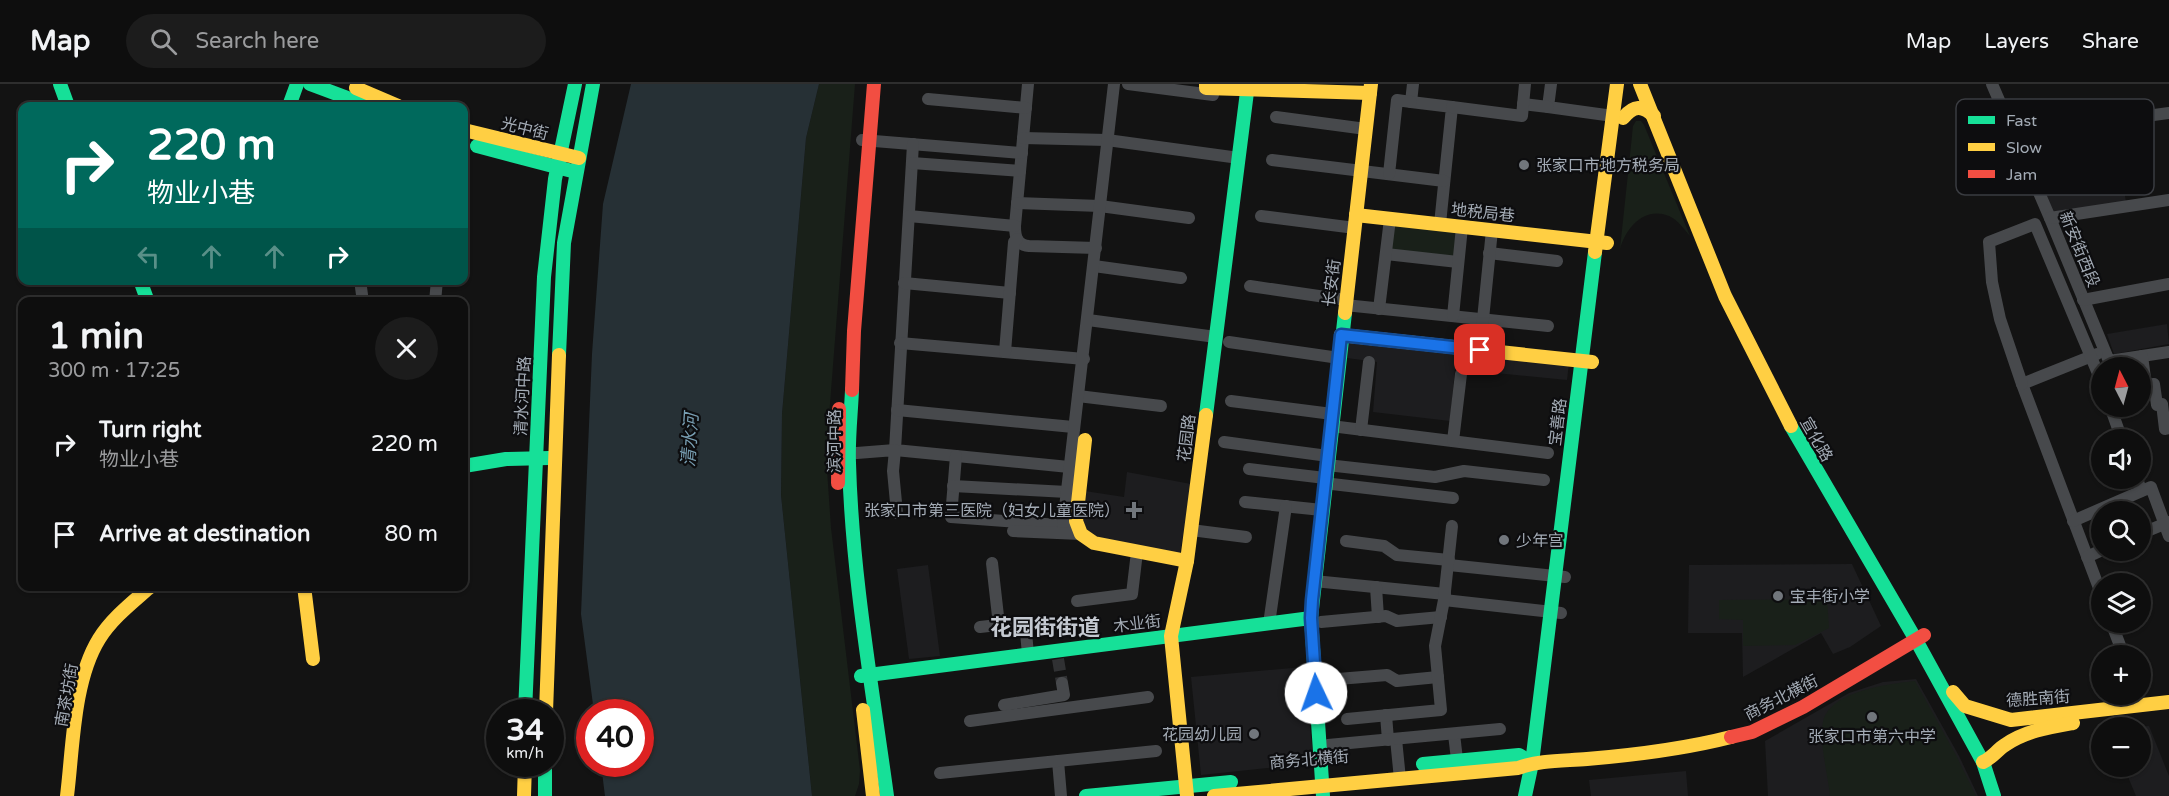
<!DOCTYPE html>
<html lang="en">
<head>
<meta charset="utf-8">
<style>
	:root { --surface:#0e0e0e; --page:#1c1c1c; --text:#f1f3f6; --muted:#9b9c9e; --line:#2e2e2e }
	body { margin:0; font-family:"Varela Round","Noto Sans SC",sans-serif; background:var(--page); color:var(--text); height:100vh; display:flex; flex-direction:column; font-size:22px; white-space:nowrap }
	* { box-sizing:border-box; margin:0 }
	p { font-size:20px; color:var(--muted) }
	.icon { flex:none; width:33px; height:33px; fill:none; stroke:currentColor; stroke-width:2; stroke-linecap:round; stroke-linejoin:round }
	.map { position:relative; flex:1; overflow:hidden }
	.sheet { position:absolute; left:18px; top:213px; width:450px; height:294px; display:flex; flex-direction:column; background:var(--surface); border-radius:12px; box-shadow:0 2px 4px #0004,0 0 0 2px var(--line) }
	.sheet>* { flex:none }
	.guide { position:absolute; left:18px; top:18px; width:450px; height:183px; border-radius:12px; box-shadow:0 2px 4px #0004,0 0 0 2px var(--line); background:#00695c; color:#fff; overflow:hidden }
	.needle { width:39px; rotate:354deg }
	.tools { position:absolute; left:2091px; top:273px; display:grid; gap:12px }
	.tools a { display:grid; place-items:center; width:60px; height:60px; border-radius:50%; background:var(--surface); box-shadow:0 2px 4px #0004,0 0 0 2px var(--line); font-size:30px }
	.speed { position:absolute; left:486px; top:615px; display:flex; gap:12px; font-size:30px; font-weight:700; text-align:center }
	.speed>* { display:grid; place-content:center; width:78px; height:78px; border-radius:50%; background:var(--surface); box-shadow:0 2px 4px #0004,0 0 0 2px var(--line); line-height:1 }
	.speed small { font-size:15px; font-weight:400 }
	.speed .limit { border:9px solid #d22; background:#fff; color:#111 }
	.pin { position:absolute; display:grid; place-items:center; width:51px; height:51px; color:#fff; margin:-26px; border-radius:12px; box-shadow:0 3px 9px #0006 }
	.me { position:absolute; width:66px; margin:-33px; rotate:357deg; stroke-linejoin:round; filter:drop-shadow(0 0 4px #0008) }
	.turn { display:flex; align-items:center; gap:21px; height:126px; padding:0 30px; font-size:27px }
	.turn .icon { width:78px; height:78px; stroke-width:2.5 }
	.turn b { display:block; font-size:42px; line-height:51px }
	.lanes { display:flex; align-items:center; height:57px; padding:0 30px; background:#0003; justify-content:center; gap:30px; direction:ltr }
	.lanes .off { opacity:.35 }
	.round { display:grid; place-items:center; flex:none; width:63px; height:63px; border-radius:32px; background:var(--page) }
	.summary { display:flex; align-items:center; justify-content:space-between; height:102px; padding:0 30px }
	h1 { font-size:36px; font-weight:700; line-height:45px }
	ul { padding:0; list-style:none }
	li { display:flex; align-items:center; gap:18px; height:90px; padding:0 30px }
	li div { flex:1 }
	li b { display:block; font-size:22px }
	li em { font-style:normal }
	header { display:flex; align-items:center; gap:36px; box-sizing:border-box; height:84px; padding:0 30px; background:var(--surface); border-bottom:2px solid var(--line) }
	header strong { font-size:28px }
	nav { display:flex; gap:33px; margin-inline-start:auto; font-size:21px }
	.search { width:420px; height:54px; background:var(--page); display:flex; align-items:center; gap:15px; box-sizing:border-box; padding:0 21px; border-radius:33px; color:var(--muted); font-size:22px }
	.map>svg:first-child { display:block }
	.built { fill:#1d1d1f }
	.green { fill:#192019 }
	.water { fill:#263035 }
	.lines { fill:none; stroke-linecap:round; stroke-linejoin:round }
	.street-tunnel { stroke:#303133; stroke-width:12; stroke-dasharray:12 6; stroke-linecap:butt }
	.street { stroke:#47494c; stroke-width:12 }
	.fast { stroke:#16e098; stroke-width:14 }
	.slow { stroke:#ffcf43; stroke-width:14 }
	.jam { stroke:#f24e42; stroke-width:14 }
	.route-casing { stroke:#114b97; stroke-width:15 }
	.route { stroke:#1a73e8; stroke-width:10 }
	.poi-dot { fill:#71767c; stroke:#0d0d0f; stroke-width:2 }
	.labels { text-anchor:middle; stroke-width:4.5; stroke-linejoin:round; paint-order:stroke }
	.street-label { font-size:16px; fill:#a3abb5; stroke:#0d0d0f }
	.poi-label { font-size:16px; fill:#a3abb5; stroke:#0d0d0f; text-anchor:start }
	.water-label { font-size:18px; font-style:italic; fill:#789eb2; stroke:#0d0d0f }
	.district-label { font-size:22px; font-weight:bold; fill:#c4c9d1; stroke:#0d0d0f }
	.key { fill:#0d0d0f; stroke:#3a3c41; stroke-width:1.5 }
	.key-label { font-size:16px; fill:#a3abb5 }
</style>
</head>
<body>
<header>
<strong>Map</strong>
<div class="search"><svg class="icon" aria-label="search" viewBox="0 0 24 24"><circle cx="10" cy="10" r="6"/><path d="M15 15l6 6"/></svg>Search here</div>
<nav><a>Map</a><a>Layers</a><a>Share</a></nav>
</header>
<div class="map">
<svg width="2169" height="712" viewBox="0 0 2169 712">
	<rect width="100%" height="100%" fill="#131313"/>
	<g class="built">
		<polygon points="2120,73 2126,119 2052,132 2031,85"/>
		<polygon points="2167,240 2169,260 2114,270 2107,250"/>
		<polygon points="1348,255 1569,279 1567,296 1455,285 1450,337 1373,328 1377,278 1347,274"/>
		<polygon points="1127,388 1191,400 1180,470 1086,452 1081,446 1085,407 1124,413"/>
		<polygon points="1852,480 1881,542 1850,563 1833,570 1821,549 1743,593 1742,549 1688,549 1689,481"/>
		<polygon points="928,481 940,572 909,575 897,485"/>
		<polygon points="1303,583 1314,679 1201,691 1191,593"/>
		<polygon points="1916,595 1959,672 1978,712 1768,712 1765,657 1849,609 1883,598"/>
		<polygon points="2149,642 2169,692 2169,712 2136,712 2124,683 2140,682 2140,644 2135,643"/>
		<polygon points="1686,687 1688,712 1591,712 1589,696"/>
	</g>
	<g class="green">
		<polygon points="819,0 855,0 826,371 831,444 860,686 859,700 855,712 812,712 781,411 782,330 806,54"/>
		<path d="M1636,37H1641L1644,41L1690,152C1684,145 1678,136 1669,132C1645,122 1626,143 1620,165L1633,42Z"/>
		<polygon points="1393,138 1458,145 1455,175 1390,168"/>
		<polygon points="1827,515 1829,544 1795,561 1743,562 1743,536 1719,535 1719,516"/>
		<path d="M1915,597L1957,673L1976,712H1830C1828,691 1819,659 1823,638C1829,607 1889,600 1915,597Z"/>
	</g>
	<polygon class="water" points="631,0 819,0 806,54 782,330 781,411 812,712 605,712 601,680 640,680 640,628 594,628 581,530 592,270 603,120"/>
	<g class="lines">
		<polyline class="street-tunnel" points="1058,575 1062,599"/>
		<g class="street">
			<path d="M1028,0L1015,142C1015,153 1017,161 1029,162L1096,164"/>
			<polyline points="1128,0 1213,11"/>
			<polyline points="1413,0 1411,18 1452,23 1440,140"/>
			<polyline points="1551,0 1548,23 1613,32"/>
			<polyline points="1992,0 2050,134 2109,277 2169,268"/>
			<polyline points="928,15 1026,24"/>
			<polyline points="1523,20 1548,23"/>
			<polyline points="1452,23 1522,32 1525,0"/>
			<polyline points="1276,33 1366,45"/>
			<polyline points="2014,50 2169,29"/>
			<polyline points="1023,54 1107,56 1239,74"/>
			<polyline points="862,56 1022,69"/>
			<polyline points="913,60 895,366 1069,383"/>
			<polyline points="1272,76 1444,97"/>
			<polyline points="912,79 1020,87"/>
			<polyline points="1389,90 1397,16 1411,18"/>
			<polyline points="1017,119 1100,122 1189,134"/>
			<polyline points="909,132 1015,142"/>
			<polyline points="1261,132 1355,144"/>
			<polyline points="2050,134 2169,116"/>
			<polyline points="1489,169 1557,177"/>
			<polyline points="1386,170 1458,178"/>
			<polyline points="1094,182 1181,194"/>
			<polyline points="360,196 363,218"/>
			<polyline points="904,199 1010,209"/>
			<polyline points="1250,202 1346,216"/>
			<polyline points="2083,216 2169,200"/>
			<polyline points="435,218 437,196"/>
			<polyline points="1345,221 1548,242"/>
			<polyline points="1379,225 1390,135"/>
			<polyline points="1453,232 1462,143"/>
			<polyline points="1088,236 1216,253"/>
			<polyline points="1229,258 1339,274"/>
			<polyline points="900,259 1084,275"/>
			<polyline points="1480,265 1492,146"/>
			<polyline points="1005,268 1014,158 1017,155"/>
			<polyline points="2097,270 2022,300 2102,512"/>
			<polyline points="2142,272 2146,301 2154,300 2157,321 2162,320 2165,345 2169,344"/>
			<polyline points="2022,300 2000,235 1992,198 1989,158 2035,140 2102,299"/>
			<polyline points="1078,312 1161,322"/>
			<polyline points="1231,317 1332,330"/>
			<polyline points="2110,322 2122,356"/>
			<polyline points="897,326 1073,343"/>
			<polyline points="1331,342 1548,369"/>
			<polyline points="1361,346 1369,278"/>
			<polyline points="1453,357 1461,290"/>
			<polyline points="1224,358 1328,372"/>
			<polyline points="844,370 895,366 893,387 897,429"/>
			<polyline points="956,372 951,433 1071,442"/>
			<polyline points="1327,381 1435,393 1464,387 1544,396"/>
			<polyline points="1249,385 1325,394"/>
			<polyline points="2137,394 2141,407"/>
			<polyline points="1332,400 1453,414"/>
			<polyline points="953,402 1067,408"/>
			<polyline points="1245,418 1322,426"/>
			<polyline points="2073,437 2151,403 2169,452"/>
			<polyline points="1063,441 1114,0"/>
			<polyline points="1191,446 1246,453"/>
			<polyline points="1013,447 1081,450"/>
			<polyline points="2140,450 2169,438"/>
			<polyline points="1346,457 1384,462 1397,471 1449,476"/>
			<polyline points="2087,473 2102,466"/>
			<polyline points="992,479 999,541"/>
			<polyline points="1449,481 1565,493"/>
			<polyline points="1314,497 1445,510"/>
			<polyline points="1376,503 1378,533"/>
			<polyline points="1444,516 1561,529"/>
			<polyline points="1077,517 1132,510 1137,468"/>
			<polyline points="1321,538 1386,532 1397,537 1441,533"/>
			<polyline points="2111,538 2124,572"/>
			<polyline points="1269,540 1286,422"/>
			<polyline points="980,543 1025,538 1028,570"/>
			<polyline points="1338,595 1387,591 1397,597 1438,593"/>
			<polyline points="1004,621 1064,611 1062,599"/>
			<polyline points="1386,631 1388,656"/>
			<polyline points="1347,635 1441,626 1435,562 1444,516 1452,442"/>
			<polyline points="970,637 1148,613"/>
			<polyline points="1454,650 1458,684"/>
			<polyline points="1396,655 1400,695"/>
			<polyline points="1328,661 1500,645"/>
			<polyline points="1058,677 1061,712"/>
			<polyline points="940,689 1156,667"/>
		</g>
		<g class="fast">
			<polyline points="60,0 68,22"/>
			<polyline points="310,0 369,22"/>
			<polyline points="289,22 297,0"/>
			<polyline points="477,62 572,87"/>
			<polyline points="140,196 148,218"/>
			<polyline points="559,271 564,159 593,0"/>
			<path d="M852,306C851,330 848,355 849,379C852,490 872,602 887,712"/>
			<polyline points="1206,331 1248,0"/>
			<polyline points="1791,342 1916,556 1983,678 1994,712"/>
			<polyline points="464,382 506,375 549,374"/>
			<polyline points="861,592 1311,534"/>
			<polyline points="525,628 544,193 555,95 575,0"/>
			<polyline points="545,680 545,712"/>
			<polyline points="1423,680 1519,671 1532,679"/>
			<polyline points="1086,712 1231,698"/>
			<polyline points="1323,712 1311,534 1345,229"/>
			<polyline points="1525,712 1532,679 1595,168"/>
		</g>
		<g class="slow">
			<polyline points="1206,0 1206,4 1370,9"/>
			<polyline points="1640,0 1725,212 1791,342"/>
			<polyline points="356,4 398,22"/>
			<path d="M1623,34C1634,21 1642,21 1654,32"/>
			<polyline points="464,46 579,74"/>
			<polyline points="1356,131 1607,159"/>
			<polyline points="1595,168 1617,0"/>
			<polyline points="1345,229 1371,0"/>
			<polyline points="1341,251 1592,278"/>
			<polyline points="1085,356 1076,437 1081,450 1094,459 1187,477"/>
			<polyline points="304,502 313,575"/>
			<polyline points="1953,608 1965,622 2011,636 2169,618"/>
			<polyline points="863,626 873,712"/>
			<polyline points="546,628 559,271"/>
			<path d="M1983,678C1992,674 1997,666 2005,661C2025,647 2050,643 2073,639"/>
			<path d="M67,712C73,664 73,597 99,555C112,534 133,518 151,502"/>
			<polyline points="524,712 525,680"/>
			<polyline points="1187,712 1171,552 1187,477 1206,331"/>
			<path d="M1214,712L1518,684C1540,676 1564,677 1587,675C1635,671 1684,665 1731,653"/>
		</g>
		<g class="jam">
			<polyline points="852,306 854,247 874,0"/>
			<polyline points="838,399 839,325"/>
			<polyline points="1731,653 1752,648 1803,623 1924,551"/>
		</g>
	</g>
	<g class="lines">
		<g class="route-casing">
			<polyline id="route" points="1316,609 1311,534 1312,516 1341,251 1480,266"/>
		</g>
		<use href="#route" class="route"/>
	</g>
	<g class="poi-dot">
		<circle cx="1524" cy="81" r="6"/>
		<path d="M1131 417h6v6h6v6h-6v6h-6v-6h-6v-6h6z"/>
		<circle cx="1504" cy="456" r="6"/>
		<circle cx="1778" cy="512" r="6"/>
		<circle cx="1872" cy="633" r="6"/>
		<circle cx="1254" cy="650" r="6"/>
	</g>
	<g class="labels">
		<g class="street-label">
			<text transform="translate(525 44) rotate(14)" y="6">光中街</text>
			<text transform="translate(1483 128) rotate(6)" y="6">地税局巷</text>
			<text transform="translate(2080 165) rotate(68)" y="6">新安街西段</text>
			<text transform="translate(1331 199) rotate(-83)" y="6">长安街</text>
			<text transform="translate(522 312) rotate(-87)" y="6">清水河中路</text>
			<text transform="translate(1557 338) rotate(-83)" y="6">宝善路</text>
			<text transform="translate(1186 354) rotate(-83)" y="6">花园路</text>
			<text transform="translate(1817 355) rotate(60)" y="6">宣化路</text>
			<text transform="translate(834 357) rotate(-90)" y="6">滨河中路</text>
			<text transform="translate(1137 539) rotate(-7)" y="6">木业街</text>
			<text transform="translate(66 611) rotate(-80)" y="6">南茶坊街</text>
			<text transform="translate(1781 613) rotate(-27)" y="6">商务北横街</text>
			<text transform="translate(2038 614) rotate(-4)" y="6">德胜南街</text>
			<text transform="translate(1309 675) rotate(-5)" y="6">商务北横街</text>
		</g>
		<g class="poi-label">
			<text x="1536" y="87">张家口市地方税务局</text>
			<text x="1120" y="432" text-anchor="end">张家口市第三医院（妇女儿童医院）</text>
			<text x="1516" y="462">少年宫</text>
			<text x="1790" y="518">宝丰街小学</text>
			<text x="1242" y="656" text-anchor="end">花园幼儿园</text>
			<text x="1872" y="658" text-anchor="middle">张家口市第六中学</text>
		</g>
		<g class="water-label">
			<text transform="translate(690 356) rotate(-86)" y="6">清水河</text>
		</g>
		<g class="district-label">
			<text x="1045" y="551">花园街街道</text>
		</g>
	</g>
	<rect x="1956" y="15" width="198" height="96" rx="9" class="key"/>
	<rect x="1968" y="32" width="27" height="8" fill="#16e098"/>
	<rect x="1968" y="59" width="27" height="8" fill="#ffcf43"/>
	<rect x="1968" y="86" width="27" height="8" fill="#f24e42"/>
	<g class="key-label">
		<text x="2006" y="42">Fast</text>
		<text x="2006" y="69">Slow</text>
		<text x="2006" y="96">Jam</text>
	</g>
</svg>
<div class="tools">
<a><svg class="needle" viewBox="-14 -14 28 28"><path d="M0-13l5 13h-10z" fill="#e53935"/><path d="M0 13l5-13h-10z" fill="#9b9c9e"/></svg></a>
<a><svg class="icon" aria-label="sound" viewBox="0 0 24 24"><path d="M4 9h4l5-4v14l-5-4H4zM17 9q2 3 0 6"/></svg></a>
<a><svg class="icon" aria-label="search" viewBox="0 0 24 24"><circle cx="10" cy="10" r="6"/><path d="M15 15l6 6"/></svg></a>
<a><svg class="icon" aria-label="layers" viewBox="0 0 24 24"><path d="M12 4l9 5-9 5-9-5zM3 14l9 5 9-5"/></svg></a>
<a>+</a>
<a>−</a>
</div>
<div class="speed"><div>34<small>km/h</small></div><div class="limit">40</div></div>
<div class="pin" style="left:1480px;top:266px;background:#d93025"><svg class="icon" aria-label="arrive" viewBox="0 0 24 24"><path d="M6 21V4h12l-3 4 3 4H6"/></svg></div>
<svg class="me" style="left:1316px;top:609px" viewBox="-20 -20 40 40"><circle r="19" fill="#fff"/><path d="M0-13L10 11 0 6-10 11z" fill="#1a73e8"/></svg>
<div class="guide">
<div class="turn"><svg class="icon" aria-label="right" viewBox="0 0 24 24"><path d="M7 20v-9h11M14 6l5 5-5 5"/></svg><div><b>220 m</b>物业小巷</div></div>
<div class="lanes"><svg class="icon off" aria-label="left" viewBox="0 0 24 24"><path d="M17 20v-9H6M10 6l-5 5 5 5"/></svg><svg class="icon off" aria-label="ahead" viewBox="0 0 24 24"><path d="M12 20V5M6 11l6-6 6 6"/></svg><svg class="icon off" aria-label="ahead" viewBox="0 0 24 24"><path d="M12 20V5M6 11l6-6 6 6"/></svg><svg class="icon" aria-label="right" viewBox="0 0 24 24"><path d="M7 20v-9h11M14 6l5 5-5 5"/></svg></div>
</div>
<section class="sheet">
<div class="summary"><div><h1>1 min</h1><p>300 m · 17:25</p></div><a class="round"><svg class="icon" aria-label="close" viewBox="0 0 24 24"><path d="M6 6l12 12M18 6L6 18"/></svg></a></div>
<ul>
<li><svg class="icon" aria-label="right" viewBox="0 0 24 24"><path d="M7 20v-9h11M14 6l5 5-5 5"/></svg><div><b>Turn right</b><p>物业小巷</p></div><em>220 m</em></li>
<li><svg class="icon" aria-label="arrive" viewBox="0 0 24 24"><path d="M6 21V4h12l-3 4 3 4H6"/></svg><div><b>Arrive at destination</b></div><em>80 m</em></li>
</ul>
</section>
</div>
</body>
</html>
